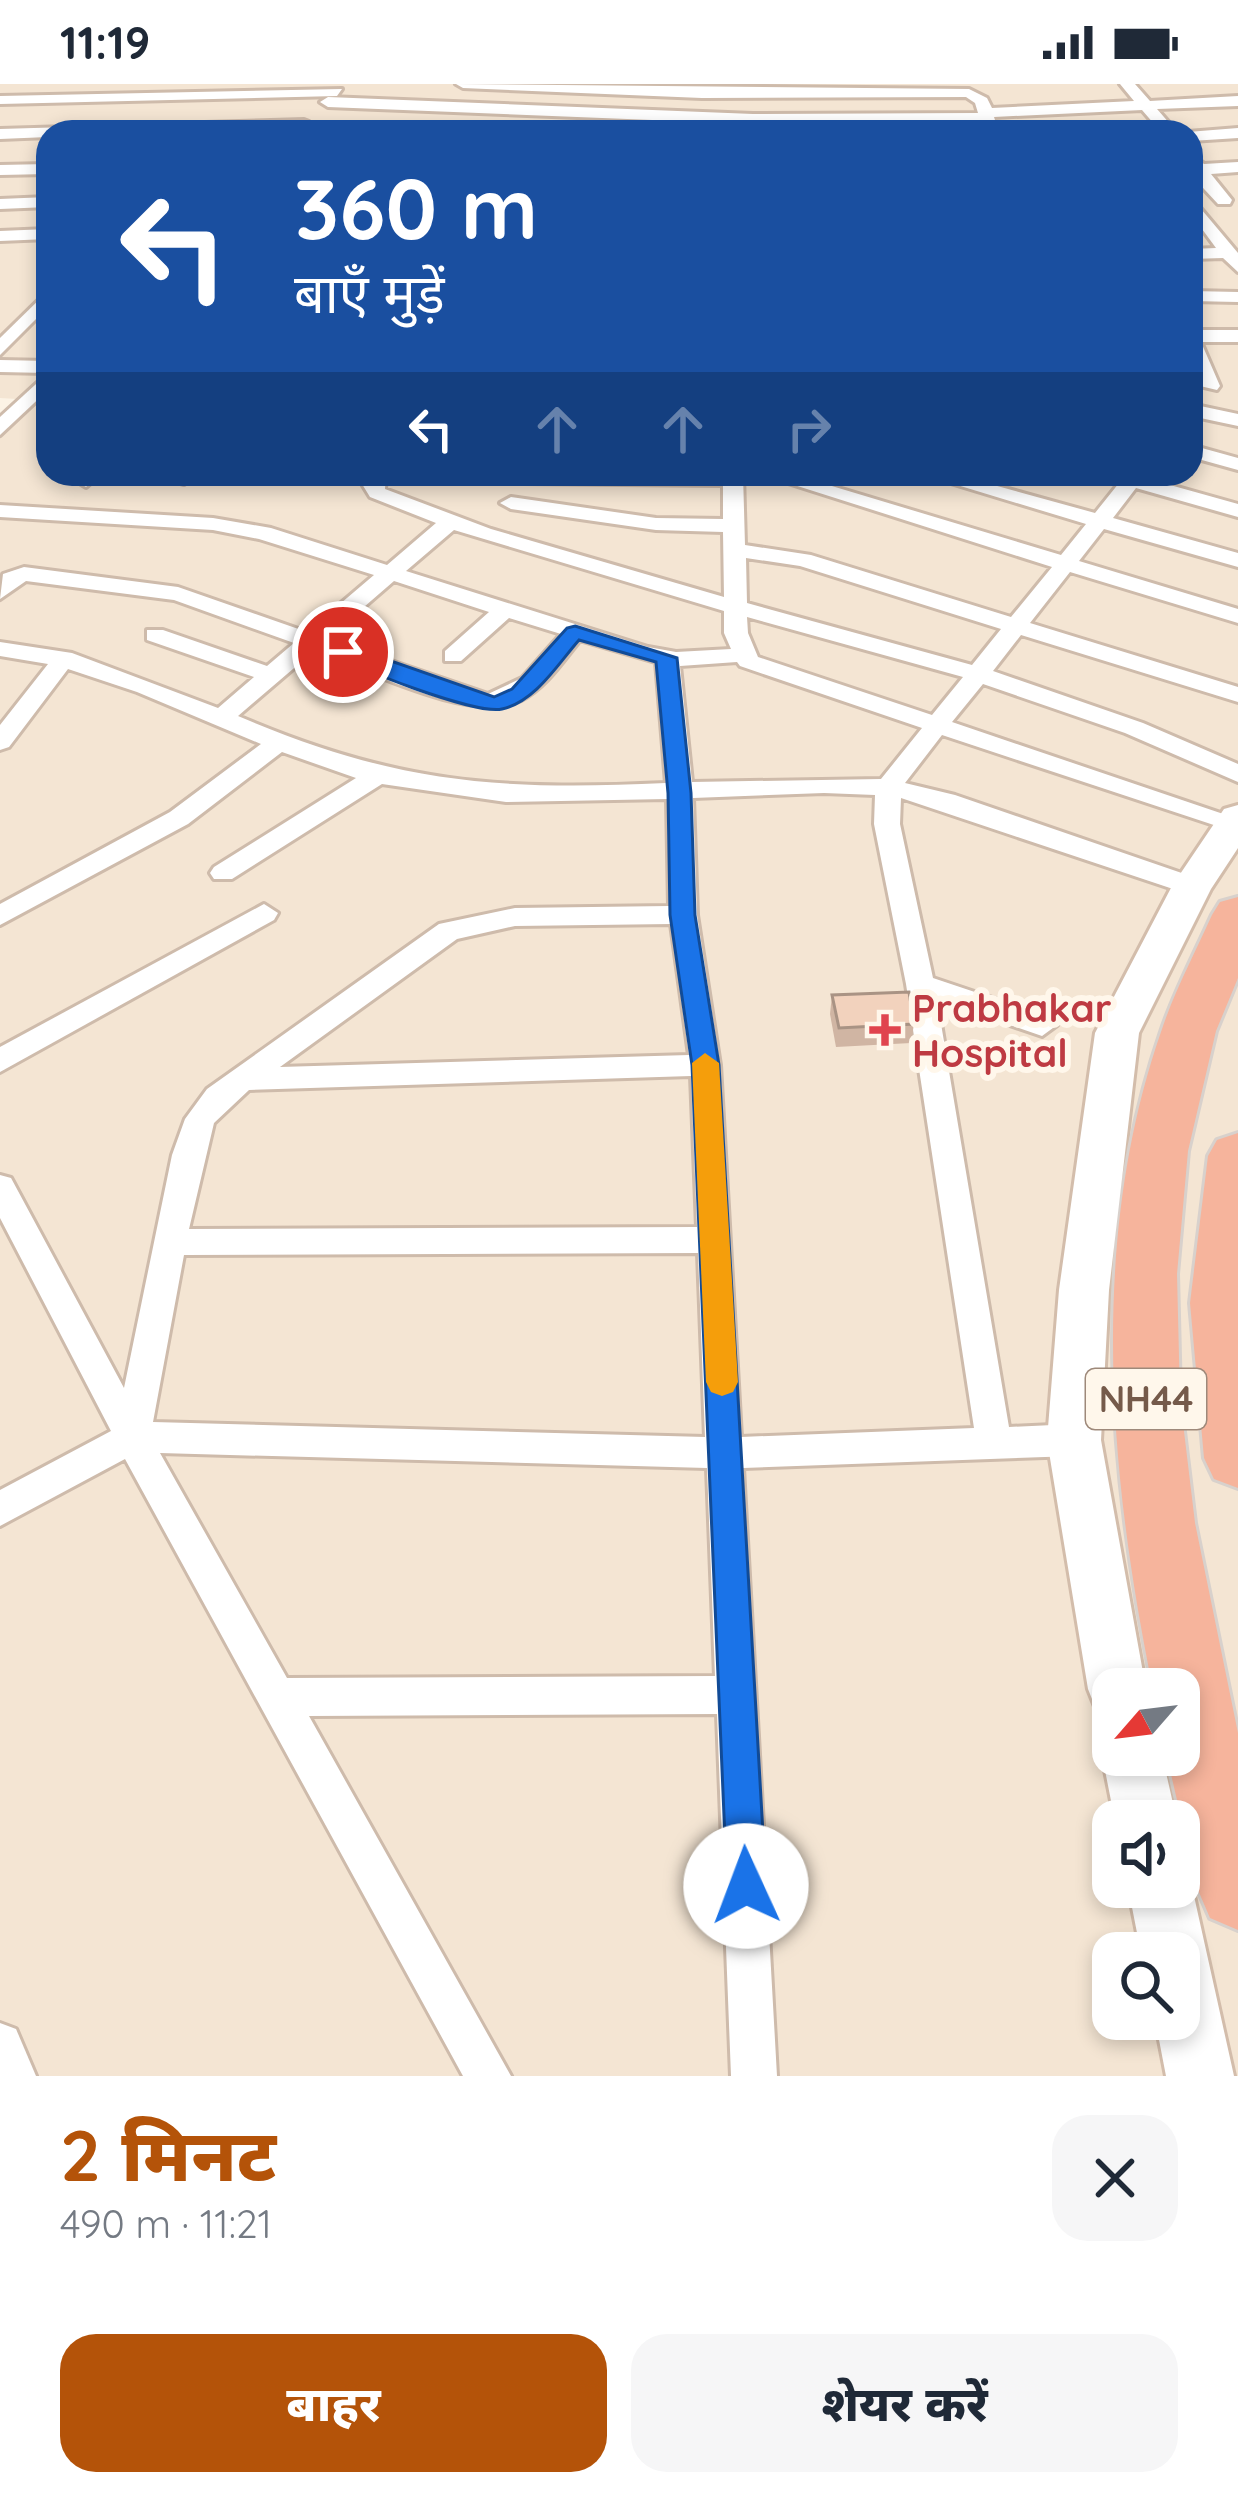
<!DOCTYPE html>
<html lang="hi">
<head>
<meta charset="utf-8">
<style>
	:root { --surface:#fff; --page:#f6f6f7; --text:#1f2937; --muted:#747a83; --accent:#b45309 }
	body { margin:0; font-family:Quicksand,"Noto Sans Devanagari",sans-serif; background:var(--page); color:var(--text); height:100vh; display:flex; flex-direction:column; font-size:45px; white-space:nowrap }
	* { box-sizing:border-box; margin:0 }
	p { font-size:39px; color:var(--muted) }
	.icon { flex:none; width:66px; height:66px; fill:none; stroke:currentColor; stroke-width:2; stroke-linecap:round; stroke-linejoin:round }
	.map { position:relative; height:1992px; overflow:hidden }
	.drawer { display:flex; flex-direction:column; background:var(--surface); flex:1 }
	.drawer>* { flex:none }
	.guide { position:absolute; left:36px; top:36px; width:1167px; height:366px; border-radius:36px; box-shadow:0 6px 18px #0003; background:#1a4fa0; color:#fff; overflow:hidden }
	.needle { width:78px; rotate:242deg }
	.tools { position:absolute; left:1092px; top:1584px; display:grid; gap:24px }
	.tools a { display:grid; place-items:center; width:108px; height:108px; border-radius:24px; background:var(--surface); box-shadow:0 6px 18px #0003; font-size:60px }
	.pin { position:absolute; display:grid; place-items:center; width:102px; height:102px; color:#fff; margin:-51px; border:6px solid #fff; border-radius:50%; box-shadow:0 3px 12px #0007 }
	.me { position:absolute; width:132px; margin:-66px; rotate:358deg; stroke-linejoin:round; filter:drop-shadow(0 0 9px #0008) }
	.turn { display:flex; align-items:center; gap:42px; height:252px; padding:0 60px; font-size:54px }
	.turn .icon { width:156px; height:156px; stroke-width:2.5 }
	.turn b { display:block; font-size:84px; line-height:102px }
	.lanes { display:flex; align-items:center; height:114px; padding:0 60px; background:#0003; justify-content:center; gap:60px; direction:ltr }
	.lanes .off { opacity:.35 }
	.round { display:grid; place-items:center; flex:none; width:126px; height:126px; border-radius:36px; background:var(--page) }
	.headline { display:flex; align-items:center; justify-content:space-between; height:204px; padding:0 60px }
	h1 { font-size:72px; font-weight:800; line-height:90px; color:var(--accent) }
	.cta { display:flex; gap:24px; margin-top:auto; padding:24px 60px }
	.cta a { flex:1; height:138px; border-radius:36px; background:var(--accent); color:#fff; font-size:48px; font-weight:800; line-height:138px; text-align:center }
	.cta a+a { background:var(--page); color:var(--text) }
	.status { display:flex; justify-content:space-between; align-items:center; height:84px; padding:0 60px; background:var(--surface); direction:ltr }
	.status svg { height:33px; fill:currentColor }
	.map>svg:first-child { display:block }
	.residential { fill:#f4e5d3; fill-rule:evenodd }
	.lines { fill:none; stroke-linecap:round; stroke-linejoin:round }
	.street-casing { stroke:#cebbab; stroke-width:6 }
	.secondary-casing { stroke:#d3bdab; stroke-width:6 }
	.highway-casing { stroke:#d8d1cc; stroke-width:6 }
	.street { fill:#fff; fill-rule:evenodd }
	.secondary { fill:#fff; fill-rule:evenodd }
	.highway { fill:#f6b49c; fill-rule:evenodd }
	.wall { fill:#d0b5a3 }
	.building { fill:#f2d2bd; stroke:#a99384; stroke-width:3 }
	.route { fill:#1a73e8; stroke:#114b97; stroke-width:3 }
	.slow { fill:#f59e0b }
	.health-dot { fill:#e0444e; stroke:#fff7eb; stroke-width:4.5 }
	.labels { text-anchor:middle; stroke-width:12; stroke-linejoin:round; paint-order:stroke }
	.shield { fill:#fff7eb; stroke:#9e897a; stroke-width:3 }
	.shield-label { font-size:36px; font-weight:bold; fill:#755a4a }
	.health-label { font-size:39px; font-weight:bold; fill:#be3a42; stroke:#fff7eb; text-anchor:start }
</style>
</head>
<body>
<div class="status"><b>11:19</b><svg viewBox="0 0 49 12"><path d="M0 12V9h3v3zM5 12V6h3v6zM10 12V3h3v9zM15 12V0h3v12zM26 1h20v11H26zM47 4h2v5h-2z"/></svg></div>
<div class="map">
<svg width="1238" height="1992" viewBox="0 0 1238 1992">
	<rect width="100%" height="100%" fill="#fcf3e5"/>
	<path class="residential" d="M0,0H1238V1992H0V334L17,315L0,314ZM48,48H1191V390H48ZM1113,1605H1179V1671H1113ZM1113,1737H1179V1803H1113ZM1113,1869H1179V1935H1113Z"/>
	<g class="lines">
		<g class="street-casing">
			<g id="street">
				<polygon points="456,0 969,5 987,14 992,24 1134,17 1120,0 1135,0 1150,17 1238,12 1238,22 1157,25 1177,48 1161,48 1142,26 994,33 999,48 983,48 981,39 753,40 328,23 320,18 328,13 753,30 978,29 975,19 966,13 702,14 463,4"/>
				<polygon points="342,5 337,12 0,20 0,12"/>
				<polygon points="304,36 309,38 309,44 48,48 48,53 0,55 0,45"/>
				<polygon points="1238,44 1238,54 1191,57 1188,48"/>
				<polygon points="1191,70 1204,80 1238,78 1238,88 1211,90 1232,116 1230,120 1218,120 1191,91"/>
				<polygon points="48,80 48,90 0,91 0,81"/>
				<polygon points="48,113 48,123 0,125 0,115"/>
				<polygon points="1191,113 1238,169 1238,188 1223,174 1191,175 1191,165 1216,164 1191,130"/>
				<polygon points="48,145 48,155 0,157 0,147"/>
				<polygon points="48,207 48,223 0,271 0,254"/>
				<polygon points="1191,207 1238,208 1238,218 1191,217"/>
				<polygon points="1191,246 1238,246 1238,258 1201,258 1220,302 1217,306 1200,302 1191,279"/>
				<polygon points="0,276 48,277 48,289 0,288"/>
				<polygon points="48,289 48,306 0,351 0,333"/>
				<polygon points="1191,320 1238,330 1238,342 1191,332"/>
				<polygon points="1191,361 1238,374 1238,386 1191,373"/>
				<polygon points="81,390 101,390 86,403 76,397"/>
				<polygon points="176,390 197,390 184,400 177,398"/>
				<polygon points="274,390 294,390 282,399 275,397"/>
				<path d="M366,390H386L385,405L491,445L724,513L723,448L656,446L511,425L500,419L511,413L656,434L723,435V401L523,399L513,393L743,390L745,461L811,471L1011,533L1052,483L760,390H792L1061,471L1086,440L921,390H954L1095,429L1119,399L1099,390H1147L1145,394L1238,420V433L1136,404L1113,434L1238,469V483L1104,445L1079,477L1238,525V539L1070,488L1030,539L1238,603V618L1021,551L993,587L1143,639L1238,680V698L1125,649L983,600L952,638L1238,735V749L942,651L905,699L955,711L1202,796L1206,802L1202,808H1182L901,714L900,740L933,894L1052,934L1057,941L1042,952L937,916L1009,1343L1074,1340L1087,1345L1092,1356L1087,1367L1074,1372L743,1384L777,1992H731L717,1630L309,1632L511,1992H463L125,1375L0,1442V1406L111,1347L0,1134V1091L11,1094L124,1304L172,1071L185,1035L207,1005L439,840L515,824L669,822L667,715L506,718L382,700L232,795H214L210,789L214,783L356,694L282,668L188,740L0,841V820L170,728L261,660L137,608L68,585L9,663L0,666V641L48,580L0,572V558L72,569L218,624L254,593L147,556V546H163L267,582L294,559L174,516L26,497L0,515L3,490L24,483L178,503L307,548L374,491L259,455L213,446L0,433V421L213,434L271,444L387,481L436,439L370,413L362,400ZM454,446L724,527V549L731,565L676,568L648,563L406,487ZM746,474L800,482L1001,545L972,581L747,519ZM394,497L489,528L445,567V577H461L509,534L561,550L522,594L488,610L327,555ZM747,533L963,593L932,631L758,573L748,549ZM580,556L656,578L666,699C499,707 393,699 238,632L314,567C363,584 473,641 521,616C546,603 562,578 580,556ZM737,578L740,582L922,644L881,695L692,698L680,582ZM824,709L875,711L874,740L906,900L974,1344L741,1353L720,981L697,831L693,714ZM671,840L689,971L280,983L457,855L515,842ZM691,992L697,1143L189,1145L214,1039L249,1006ZM698,1169L705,1353L153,1338L184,1171ZM160,1369L707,1384L715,1592L287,1594Z"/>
				<polygon points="264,820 278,829 274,836 0,988 0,963"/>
				<polygon points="0,1939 16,1945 36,1992 0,1992"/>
			</g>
		</g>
		<g class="secondary-casing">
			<g id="secondary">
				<polygon points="1238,721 1238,764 1211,805 1139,949 1109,1206 1101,1356 1146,1605 1113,1605 1113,1632 1096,1625 1088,1605 1047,1356 1059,1206 1095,949 1172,802 1224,725"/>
				<polygon points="1113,1649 1113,1671 1162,1671 1177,1737 1115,1737 1102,1671"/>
				<polygon points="1179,1779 1192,1803 1234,1992 1166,1992 1155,1935 1179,1935 1179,1869 1141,1869 1128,1803 1179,1803"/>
			</g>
		</g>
		<g class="highway-casing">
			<g id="highway">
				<path d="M1238,813V894L1216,947L1188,1067L1177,1190L1180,1314L1195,1439L1238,1649V1846L1210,1834L1198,1806L1170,1686L1166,1671H1179V1605H1153C1109,1391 1088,1158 1161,948C1174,908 1195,869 1212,831L1220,818Z"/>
				<polygon points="1238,1049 1238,1404 1214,1395 1204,1374 1190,1219 1208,1072 1217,1056"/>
			</g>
		</g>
		<use href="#street" class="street"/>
		<use href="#secondary" class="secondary"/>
		<use href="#highway" class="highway"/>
	</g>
	<polygon class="wall" points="832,911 914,940 911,959 836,963 830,930"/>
	<polygon class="building" points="909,908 914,940 839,944 832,911"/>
	<path class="route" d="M575,542L677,574L691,709L695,831L719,981L766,1802L760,1815L746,1821L733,1815L727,1802L692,981L670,831L668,709L656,578L579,556C558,580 535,618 502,625C477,631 352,584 333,568L336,563H351L494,613L512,605L567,544Z"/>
	<polygon class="slow" points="705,969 719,979 738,1298 733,1308 722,1312 711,1308 706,1298 692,979"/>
	<path class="health-dot" d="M879 928h12v12h12v12h-12v12h-12v-12h-12v-12h12z"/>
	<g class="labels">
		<rect class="shield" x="1086" y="1285" width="120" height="60" rx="9"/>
		<g class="shield-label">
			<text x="1146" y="1328">NH44</text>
		</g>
		<g class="health-label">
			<text x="912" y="938">Prabhakar<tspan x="912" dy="45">Hospital</tspan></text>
		</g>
	</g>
</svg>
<div class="tools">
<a><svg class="needle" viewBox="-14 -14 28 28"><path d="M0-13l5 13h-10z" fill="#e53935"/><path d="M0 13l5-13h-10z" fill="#747a83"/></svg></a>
<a><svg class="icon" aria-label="sound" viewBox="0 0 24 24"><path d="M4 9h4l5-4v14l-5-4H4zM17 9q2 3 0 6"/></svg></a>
<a><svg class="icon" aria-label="search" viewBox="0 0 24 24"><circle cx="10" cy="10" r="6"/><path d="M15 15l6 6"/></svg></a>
</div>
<div class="pin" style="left:343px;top:568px;background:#d93025"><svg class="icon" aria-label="arrive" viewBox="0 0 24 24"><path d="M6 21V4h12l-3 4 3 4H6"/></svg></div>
<svg class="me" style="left:746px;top:1802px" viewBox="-20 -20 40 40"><circle r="19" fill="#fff"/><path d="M0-13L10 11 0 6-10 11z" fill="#1a73e8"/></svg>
<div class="guide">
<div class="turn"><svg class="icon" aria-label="left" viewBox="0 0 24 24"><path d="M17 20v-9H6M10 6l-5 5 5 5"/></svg><div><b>360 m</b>बाएँ मुड़ें</div></div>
<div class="lanes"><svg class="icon" aria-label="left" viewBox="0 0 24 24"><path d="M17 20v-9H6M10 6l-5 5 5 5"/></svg><svg class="icon off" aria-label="ahead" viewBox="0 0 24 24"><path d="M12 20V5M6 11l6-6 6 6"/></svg><svg class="icon off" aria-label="ahead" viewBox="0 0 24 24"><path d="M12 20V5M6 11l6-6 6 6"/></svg><svg class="icon off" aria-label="right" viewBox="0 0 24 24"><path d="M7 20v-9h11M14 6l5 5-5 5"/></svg></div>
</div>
</div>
<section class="drawer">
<div class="headline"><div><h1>2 मिनट</h1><p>490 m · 11:21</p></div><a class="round"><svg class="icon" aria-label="close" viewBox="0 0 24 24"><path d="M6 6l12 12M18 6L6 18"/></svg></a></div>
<div class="cta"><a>बाहर</a><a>शेयर करें</a></div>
</section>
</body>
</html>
